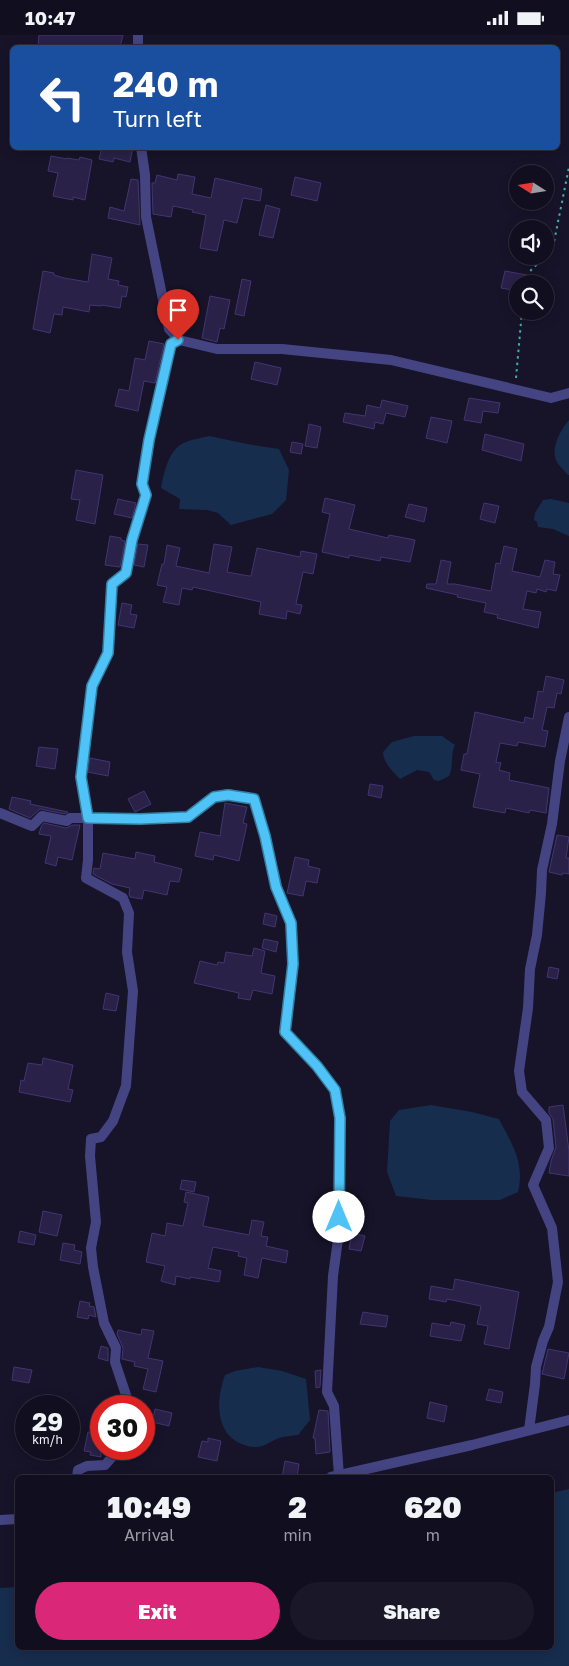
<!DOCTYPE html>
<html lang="en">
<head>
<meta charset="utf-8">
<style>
	:root { --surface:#110e1f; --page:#1a1728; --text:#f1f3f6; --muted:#9c9ca4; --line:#302e3d; --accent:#db2777 }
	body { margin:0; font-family:"Golos Text",sans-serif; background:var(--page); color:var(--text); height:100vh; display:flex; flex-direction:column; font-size:19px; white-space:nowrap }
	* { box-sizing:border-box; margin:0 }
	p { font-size:16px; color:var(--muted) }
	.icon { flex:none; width:28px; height:28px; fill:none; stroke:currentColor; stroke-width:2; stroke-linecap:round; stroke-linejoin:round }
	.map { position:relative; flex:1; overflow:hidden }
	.drawer { position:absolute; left:15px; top:1440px; width:539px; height:175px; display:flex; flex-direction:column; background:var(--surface); border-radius:8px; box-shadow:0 2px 12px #0003,0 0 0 1px var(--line) }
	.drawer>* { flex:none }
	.hud { position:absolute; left:10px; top:10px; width:550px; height:105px; border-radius:8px; box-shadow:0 2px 12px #0003,0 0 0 1px var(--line); background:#1a4fa0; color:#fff; overflow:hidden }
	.needle { width:32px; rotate:282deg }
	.tools { position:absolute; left:509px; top:130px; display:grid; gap:10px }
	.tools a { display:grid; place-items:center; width:45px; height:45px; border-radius:50%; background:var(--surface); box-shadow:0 2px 12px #0003,0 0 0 1px var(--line); font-size:25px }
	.speed { position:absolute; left:15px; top:1360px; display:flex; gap:10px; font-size:25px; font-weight:700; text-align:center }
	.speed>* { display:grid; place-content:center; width:65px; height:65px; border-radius:50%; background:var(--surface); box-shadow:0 2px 12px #0003,0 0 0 1px var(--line); line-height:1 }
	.speed small { font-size:12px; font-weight:400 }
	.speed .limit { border:8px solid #d22; background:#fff; color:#111 }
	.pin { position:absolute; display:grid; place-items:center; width:42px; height:42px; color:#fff; margin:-51px -21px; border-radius:50% 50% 50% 0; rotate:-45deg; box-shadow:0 0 5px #0007 }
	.pin .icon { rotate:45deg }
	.me { position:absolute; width:55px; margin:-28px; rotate:0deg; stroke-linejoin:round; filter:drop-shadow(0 0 4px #0008) }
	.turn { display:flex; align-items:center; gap:18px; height:105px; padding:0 20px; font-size:22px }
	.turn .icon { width:65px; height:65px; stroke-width:2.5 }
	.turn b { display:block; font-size:35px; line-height:42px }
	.eta { display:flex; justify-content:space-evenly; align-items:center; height:85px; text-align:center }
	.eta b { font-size:30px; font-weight:800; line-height:35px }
	.primary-button { display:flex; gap:10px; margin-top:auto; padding:10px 20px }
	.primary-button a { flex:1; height:58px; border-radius:30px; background:var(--accent); color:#fff; font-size:20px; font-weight:800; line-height:58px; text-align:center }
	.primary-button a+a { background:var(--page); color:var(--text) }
	.status { display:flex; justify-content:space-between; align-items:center; height:35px; padding:0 25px; background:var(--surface); direction:ltr }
	.status svg { height:14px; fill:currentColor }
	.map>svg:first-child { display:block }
	.water { fill:#172d4e }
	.building { fill:#292148; stroke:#413671 }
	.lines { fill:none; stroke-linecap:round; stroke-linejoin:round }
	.path { stroke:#3eb0a8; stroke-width:2; stroke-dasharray:2.5 4; stroke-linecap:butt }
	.street { stroke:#454483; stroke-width:10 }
	.route-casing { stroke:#337fa1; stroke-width:12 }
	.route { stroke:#4fc3f7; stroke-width:9 }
</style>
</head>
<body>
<div class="status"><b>10:47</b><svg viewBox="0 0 49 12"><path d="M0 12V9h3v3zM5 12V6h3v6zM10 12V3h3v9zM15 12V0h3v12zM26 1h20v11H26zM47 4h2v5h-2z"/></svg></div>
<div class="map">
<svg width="569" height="1631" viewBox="0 0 569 1631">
	<rect width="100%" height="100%" fill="#171329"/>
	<g class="water">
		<path d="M569,385V440H568C565,436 558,430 556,425C551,411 561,395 569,385Z"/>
		<path d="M209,401L252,410L279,414L289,435L286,465L272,479L231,490L218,478L207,475L179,474L180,464L161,453C164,437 169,413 186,407C193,404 202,403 209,401Z"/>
		<polygon points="551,464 569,468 569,501 553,494 538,492 537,487 534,485 535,478 543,465"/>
		<path d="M414,701H442L455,710C450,720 454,731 449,741L439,746L434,745L429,737L417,735L400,744C393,737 383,727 383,717L392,707Z"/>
		<path d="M431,1070L472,1077L499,1084C512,1109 525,1128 518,1157L500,1165H432L396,1161L387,1137L390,1086L399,1075Z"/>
		<path d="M258,1332L282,1336L306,1344L310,1385L298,1400C292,1401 285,1401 279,1403C271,1406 263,1413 254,1412C216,1408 214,1369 225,1340L235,1336Z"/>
		<polygon points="569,1454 569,1631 0,1631 0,1553 17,1552 18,1612 551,1612 551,1458"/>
	</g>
	<g class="building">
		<polygon points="39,0 123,0 120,12 103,12 92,10 91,12 52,12 38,11"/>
		<polygon points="102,112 133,112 130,127 114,123 113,127 99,124"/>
		<polygon points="51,121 67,124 67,123 79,125 80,122 92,125 85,165 73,162 73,165 53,161 58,138 48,136"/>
		<polygon points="178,139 195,142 192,159 211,163 215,143 262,154 260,166 243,163 237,188 224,185 217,216 200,213 206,180 192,177 193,175 173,171 171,182 153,179 152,148 155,148 157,140 177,145"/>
		<polygon points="295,142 321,148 317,166 291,160"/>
		<polygon points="131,144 138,145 140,190 108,183 110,172 124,176"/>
		<polygon points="266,170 280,174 273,203 259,200"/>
		<polygon points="92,219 112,223 108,244 119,246 118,250 128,252 126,262 122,261 120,273 101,270 101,271 90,270 89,277 63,272 62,280 54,279 50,298 33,294 43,236 54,238 54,240 64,243 88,247"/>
		<polygon points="505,236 527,240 525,249 518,249 518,256 501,253"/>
		<polygon points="242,244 251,246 244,281 235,279"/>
		<polygon points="210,261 230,265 224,294 220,293 217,307 202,303"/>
		<polygon points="149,306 164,309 155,348 144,346 138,376 115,371 119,354 129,356 135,323 145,325"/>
		<polygon points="255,327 281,333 277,350 251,344"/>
		<polygon points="469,363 500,368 498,378 483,376 481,388 464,385"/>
		<polygon points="382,365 408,371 405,382 386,378 383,389 375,387 374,394 343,387 345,378 365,381 367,370 380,373"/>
		<polygon points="431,382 452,386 447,408 426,403"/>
		<polygon points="309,389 321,392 317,413 305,411"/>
		<polygon points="485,399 524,409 521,426 482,415"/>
		<polygon points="292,407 303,409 301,419 290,417"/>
		<polygon points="76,435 103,440 95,489 76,485 80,465 71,464"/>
		<polygon points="325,463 355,470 349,494 388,503 389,500 415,505 410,527 381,522 380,526 349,520 349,523 322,517 330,479 322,477"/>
		<polygon points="118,464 136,468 132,483 114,479"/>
		<polygon points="484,468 499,471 495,488 480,484"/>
		<polygon points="409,469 427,473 424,487 405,482"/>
		<polygon points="110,501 121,503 121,505 125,506 120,532 105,530"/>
		<polygon points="138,509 148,510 144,532 134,530"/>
		<polygon points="214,509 232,512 227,537 249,541 251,541 257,513 300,522 301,516 317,519 313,539 303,537 296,569 302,570 300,579 287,576 286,584 259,579 261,567 193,552 192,555 182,553 179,570 163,567 167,552 157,550 162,529 164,529 167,510 180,513 176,531 209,538"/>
		<polygon points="504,511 517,514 512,536 540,542 545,525 555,527 553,539 560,540 556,556 547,554 546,557 537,554 536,558 527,556 523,574 541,577 538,593 497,583 498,580 484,577 486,568 457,562 458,560 426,553 427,549 436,549 441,525 451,527 447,549 455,549 491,556 496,528 500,529"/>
		<polygon points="122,568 132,570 130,579 137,580 134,593 118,590"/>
		<polygon points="546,641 564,645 561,659 557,658 554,673 547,672 542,695 548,696 545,712 518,707 517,711 500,708 496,727 501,728 499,735 510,738 509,745 549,753 546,778 530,775 529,778 506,773 505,778 473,772 480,739 461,735 464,719 467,719 475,677 524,688 525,682 533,684 538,656 543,657"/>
		<polygon points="39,712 58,714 55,734 36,731"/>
		<polygon points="90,723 110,727 108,741 88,737"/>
		<polygon points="370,749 383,751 381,763 368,760"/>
		<polygon points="144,756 151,769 135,777 128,764"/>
		<polygon points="12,762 31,766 30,769 68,777 65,779 40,774 30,783 9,774"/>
		<polygon points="225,768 247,772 243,788 247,789 239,826 214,820 213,825 195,821 200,797 220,801"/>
		<polygon points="44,788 66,793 73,790 80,790 72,825 58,822 56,831 45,828 51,801 39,799 41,792"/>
		<polygon points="557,800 569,802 566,823 569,823 569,839 563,838 562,840 549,837"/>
		<polygon points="136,817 155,821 154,827 182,834 179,847 170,846 167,860 144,855 142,864 130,862 129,859 130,853 112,849 93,839 94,833 100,834 103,818 135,824"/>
		<polygon points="295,822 309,825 308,831 320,834 317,848 306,846 303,861 287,858"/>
		<polygon points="265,878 277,881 275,892 263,889"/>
		<polygon points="264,904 278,907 276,917 262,913"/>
		<polygon points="254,913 265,916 261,938 275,941 272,959 253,955 250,965 238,963 239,958 194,948 200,926 217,930 218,927 224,928 226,917 252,921"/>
		<polygon points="549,932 559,934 557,944 547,942"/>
		<polygon points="106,958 119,961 116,976 103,974"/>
		<polygon points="43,1023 73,1030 68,1054 73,1055 70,1067 19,1057 21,1045 24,1046 28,1028 42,1030"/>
		<polygon points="563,1070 569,1116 569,1141 549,1138 551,1126 556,1112 553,1084 549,1078 549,1072"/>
		<polygon points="182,1145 196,1147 194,1157 180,1154"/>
		<polygon points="186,1157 209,1162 203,1191 249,1200 252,1185 264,1187 261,1201 268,1202 266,1211 288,1216 286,1228 262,1223 258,1243 244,1240 247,1223 238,1221 239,1217 213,1212 208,1233 221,1236 219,1247 190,1242 190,1244 176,1241 175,1250 161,1246 165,1231 146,1227 152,1198 165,1201 167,1188 183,1191 188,1168 184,1167"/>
		<polygon points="43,1176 62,1180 57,1201 39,1197"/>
		<polygon points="20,1196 36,1200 34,1210 18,1207"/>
		<polygon points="352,1198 365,1201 361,1216 349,1214"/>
		<polygon points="63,1208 75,1210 74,1215 82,1217 80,1229 60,1225"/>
		<polygon points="455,1244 519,1257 509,1314 484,1309 488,1291 477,1289 481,1271 447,1264 446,1267 429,1264 431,1251 453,1255"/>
		<polygon points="80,1266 90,1268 89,1271 94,1272 96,1282 89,1280 88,1284 77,1282"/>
		<polygon points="363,1277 388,1281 386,1292 360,1289"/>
		<polygon points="451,1287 465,1290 461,1306 430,1301 432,1288 450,1291"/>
		<polygon points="142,1294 154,1296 148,1323 163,1326 156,1357 143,1354 148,1334 134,1331 135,1327 122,1324 123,1313 117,1299 118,1295 141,1300"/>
		<polygon points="101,1311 108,1313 108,1326 98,1323"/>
		<polygon points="548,1314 569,1318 564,1344 542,1339"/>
		<polygon points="14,1332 32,1335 29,1348 12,1345"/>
		<polygon points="321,1335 320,1352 316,1353 315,1336"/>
		<polygon points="489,1354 503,1357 501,1368 486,1365"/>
		<polygon points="430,1367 447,1371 444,1387 427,1383"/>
		<polygon points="155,1374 172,1378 169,1391 152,1387"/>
		<polygon points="319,1375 328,1376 330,1417 316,1419 315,1403 313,1403"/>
		<polygon points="88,1397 101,1399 101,1422 90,1420 91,1417 84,1416"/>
		<polygon points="208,1403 221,1406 217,1426 198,1422 202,1406 208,1407"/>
		<polygon points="285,1426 299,1429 297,1442 282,1442"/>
	</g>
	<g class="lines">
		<g class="path">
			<polyline points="528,249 531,235 550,217 554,207 569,132"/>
			<polyline points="516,343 522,276"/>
		</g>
		<g class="street">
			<polyline points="138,0 138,12"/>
			<polyline points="141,112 145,140 146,182 169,294 179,305 217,314 282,314 391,325 551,363 569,358"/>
			<polyline points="179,305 171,309 149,405 142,449 146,460 132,505 126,538 112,549 108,618 92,651 81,742 88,783 140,784 188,782 214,762 228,759 254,764 265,801 277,852 291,888 293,929 285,997 317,1031 335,1055 340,1083 339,1197 333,1241 327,1357 334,1371 339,1441"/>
			<polyline points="0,778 32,791 42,781 67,786 70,783 88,783"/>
			<polyline points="88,783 88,825 86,843 123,863 129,878 127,917 133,956 126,1051 113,1086 101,1102 91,1104 90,1121 96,1187 91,1213 93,1232 104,1288 116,1313 115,1327 127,1363 126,1371"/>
			<polyline points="529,1395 535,1349 536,1332 543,1306 549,1292 558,1247 552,1193 533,1150 549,1113 546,1085 522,1057 519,1036 528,973 530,934 537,900 541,858 542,835 552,789 560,726 569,682"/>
			<polyline points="77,1442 78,1435 87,1431 105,1430 113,1421 116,1414"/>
			<polyline points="331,1442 472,1410 569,1385"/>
			<polyline points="0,1485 18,1484"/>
		</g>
	</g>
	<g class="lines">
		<g class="route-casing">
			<polyline id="route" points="178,305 171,309 149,405 142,449 146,460 132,505 126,538 112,549 108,618 92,651 81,742 88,783 140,784 188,782 214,762 228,760 254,764 265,801 276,852 291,888 293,929 285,997 317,1031 335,1055 340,1083 339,1182"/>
		</g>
		<use href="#route" class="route"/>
	</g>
</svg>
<div class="tools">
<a><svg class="needle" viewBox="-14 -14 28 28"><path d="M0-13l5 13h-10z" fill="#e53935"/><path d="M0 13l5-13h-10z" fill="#9c9ca4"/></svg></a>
<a><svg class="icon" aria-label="sound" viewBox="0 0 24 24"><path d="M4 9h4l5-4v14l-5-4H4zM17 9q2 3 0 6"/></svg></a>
<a><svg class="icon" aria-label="search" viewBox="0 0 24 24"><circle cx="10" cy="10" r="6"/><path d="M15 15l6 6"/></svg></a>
</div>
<div class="speed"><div>29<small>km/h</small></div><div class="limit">30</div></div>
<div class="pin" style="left:178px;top:305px;background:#d93025"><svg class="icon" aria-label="arrive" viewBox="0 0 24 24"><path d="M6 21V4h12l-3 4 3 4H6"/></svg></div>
<svg class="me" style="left:339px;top:1182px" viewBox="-20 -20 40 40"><circle r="19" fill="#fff"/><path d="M0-13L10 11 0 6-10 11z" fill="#4fc3f7"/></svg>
<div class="hud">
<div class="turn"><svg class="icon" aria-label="left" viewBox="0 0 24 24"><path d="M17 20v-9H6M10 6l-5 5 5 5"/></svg><div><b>240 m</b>Turn left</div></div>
</div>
<section class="drawer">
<div class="eta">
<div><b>10:49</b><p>Arrival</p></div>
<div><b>2</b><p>min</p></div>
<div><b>620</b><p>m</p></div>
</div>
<div class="primary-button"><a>Exit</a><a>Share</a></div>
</section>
</div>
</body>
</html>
